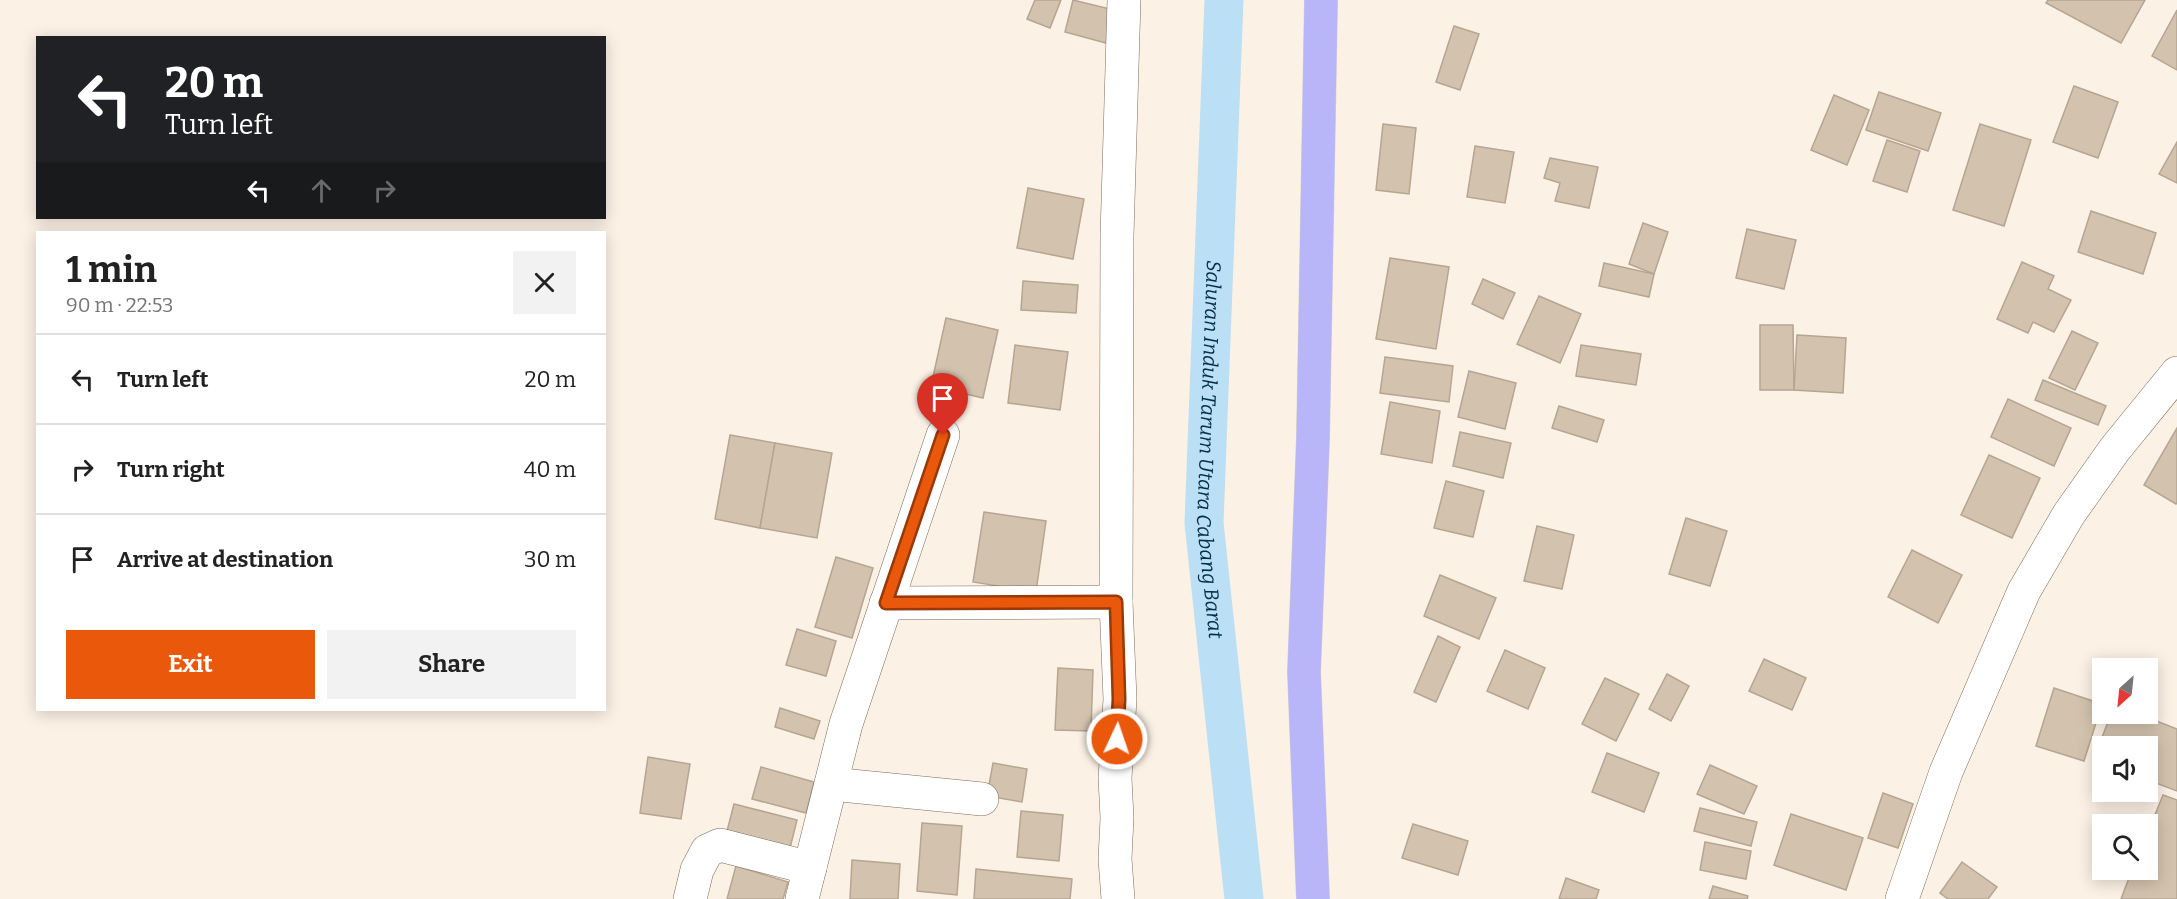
<!DOCTYPE html>
<html lang="en">
<head>
<meta charset="utf-8">
<style>
	:root { --surface:#fff; --page:#f2f2f2; --text:#222; --muted:#767676; --line:#e0e0e0; --accent:#ea580c }
	body { margin:0; font-family:Bitter,serif; background:var(--page); color:var(--text); height:100vh; display:flex; flex-direction:column; font-size:22px; white-space:nowrap }
	* { box-sizing:border-box; margin:0 }
	p { font-size:20px; color:var(--muted) }
	.icon { flex:none; width:33px; height:33px; fill:none; stroke:currentColor; stroke-width:2; stroke-linecap:round; stroke-linejoin:round }
	.map { position:relative; flex:1; overflow:hidden }
	.details { position:absolute; left:36px; top:231px; width:570px; height:480px; display:flex; flex-direction:column; background:var(--surface); border-radius:0px; box-shadow:0 3px 15px #0003 }
	.details>* { flex:none }
	.guide { position:absolute; left:36px; top:36px; width:570px; height:183px; border-radius:0px; box-shadow:0 3px 15px #0003; background:#202124; color:#fff; overflow:hidden }
	.needle { width:39px; rotate:207deg }
	.buttons { position:absolute; left:2092px; top:658px; display:grid; gap:12px }
	.buttons a { display:grid; place-items:center; width:66px; height:66px; border-radius:0px; background:var(--surface); box-shadow:0 3px 15px #0003; font-size:30px }
	.pin { position:absolute; display:grid; place-items:center; width:51px; height:51px; color:#fff; margin:-62px -26px; border-radius:50% 50% 50% 0; rotate:-45deg; box-shadow:0 0 6px #0007 }
	.pin .icon { rotate:45deg }
	.me { position:absolute; width:66px; margin:-33px; rotate:3deg; stroke-linejoin:round; filter:drop-shadow(0 0 4px #0008) }
	.turn { display:flex; align-items:center; gap:21px; height:126px; padding:0 30px; font-size:27px }
	.turn .icon { width:78px; height:78px; stroke-width:2.5 }
	.turn b { display:block; font-size:42px; line-height:51px }
	.lanes { display:flex; align-items:center; height:57px; padding:0 30px; background:#0003; justify-content:center; gap:30px; direction:ltr }
	.lanes .off { opacity:.35 }
	.round { display:grid; place-items:center; flex:none; width:63px; height:63px; border-radius:0px; background:var(--page) }
	.headline { display:flex; align-items:center; justify-content:space-between; height:102px; padding:0 30px }
	h1 { font-size:36px; font-weight:700; line-height:45px }
	.action { display:flex; gap:12px; margin-top:auto; padding:12px 30px }
	.action a { flex:1; height:69px; border-radius:0px; background:var(--accent); color:#fff; font-size:24px; font-weight:700; line-height:69px; text-align:center }
	.action a+a { background:var(--page); color:var(--text) }
	ul { padding:0; list-style:none }
	li { display:flex; align-items:center; gap:18px; height:90px; padding:0 30px; border-top:2px solid var(--line) }
	li div { flex:1 }
	li b { display:block; font-size:22px }
	li em { font-style:normal }
	.map>svg:first-child { display:block }
	.lines { fill:none; stroke-linecap:round; stroke-linejoin:round }
	.canal { stroke:#bbdff4; stroke-width:39 }
	.building { fill:#d3c3ae; stroke:#b5a591; stroke-width:1.5 }
	.minor-casing { stroke:#7d6c5b; stroke-width:34 }
	.major-casing { stroke:#d4d3d2; stroke-width:34 }
	.minor { stroke:#fff; stroke-width:33 }
	.major { stroke:#b9b5f9; stroke-width:33 }
	.route-casing { stroke:#983908; stroke-width:15 }
	.route { stroke:#ea580c; stroke-width:10 }
	.labels { text-anchor:middle; stroke-width:6; stroke-linejoin:round; paint-order:stroke }
	.water-label { font-size:20px; font-style:italic; fill:#012f43; stroke:#fcf1e5 }
</style>
</head>
<body>
<div class="map">
<svg width="2177" height="899" viewBox="0 0 2177 899">
	<rect width="100%" height="100%" fill="#fcf1e5"/>
	<g class="lines">
		<path class="canal" id="s1" d="M1224,0L1204,523L1244,899"/>
	</g>
	<g class="building">
		<polygon points="1035,0 1061,0 1050,28 1027,19"/>
		<polygon points="1073,0 1114,10 1106,43 1065,32"/>
		<polygon points="2048,0 2145,0 2121,43 2046,3"/>
		<polygon points="2177,10 2177,70 2152,56"/>
		<polygon points="1454,26 1479,34 1460,90 1436,82"/>
		<polygon points="2074,86 2118,102 2098,158 2053,142"/>
		<polygon points="1879,92 1941,113 1928,151 1866,130"/>
		<polygon points="1834,95 1869,110 1847,165 1811,150"/>
		<polygon points="1383,124 1416,128 1409,194 1376,190"/>
		<polygon points="1980,124 2031,140 2004,226 1953,210"/>
		<polygon points="1887,140 1920,151 1907,192 1873,181"/>
		<polygon points="2177,142 2177,183 2159,174"/>
		<polygon points="1475,146 1514,152 1505,203 1467,197"/>
		<polygon points="1550,158 1598,167 1589,208 1555,201 1560,183 1544,178"/>
		<polygon points="1028,188 1084,199 1073,259 1017,248"/>
		<polygon points="2091,211 2156,233 2143,274 2078,252"/>
		<polygon points="1643,223 1668,232 1654,274 1629,264"/>
		<polygon points="1747,229 1796,240 1784,289 1736,278"/>
		<polygon points="1390,258 1449,267 1436,349 1376,339"/>
		<polygon points="2022,262 2054,276 2048,289 2071,300 2054,332 2033,322 2028,333 1997,319"/>
		<polygon points="1604,263 1654,274 1649,297 1599,286"/>
		<polygon points="1483,279 1515,293 1503,319 1472,304"/>
		<polygon points="1023,281 1078,285 1076,313 1021,310"/>
		<polygon points="1539,296 1581,314 1560,363 1517,344"/>
		<polygon points="946,318 998,330 983,398 931,386"/>
		<polygon points="1760,325 1793,325 1794,390 1760,390"/>
		<polygon points="2072,331 2098,343 2075,390 2049,378"/>
		<polygon points="1797,335 1846,338 1843,393 1794,390"/>
		<polygon points="1015,345 1068,352 1060,410 1008,403"/>
		<polygon points="1581,345 1641,354 1636,385 1576,376"/>
		<polygon points="1385,357 1453,366 1449,402 1380,393"/>
		<polygon points="1469,371 1516,383 1505,429 1458,417"/>
		<polygon points="2043,380 2106,406 2098,425 2035,400"/>
		<polygon points="2008,399 2071,428 2054,466 1991,437"/>
		<polygon points="1390,402 1440,411 1432,463 1381,454"/>
		<polygon points="1559,406 1604,420 1597,442 1552,428"/>
		<polygon points="2177,428 2177,503 2176,504 2144,485"/>
		<polygon points="1460,432 1511,443 1503,478 1453,466"/>
		<polygon points="730,435 775,443 760,528 715,519"/>
		<polygon points="775,443 832,453 817,538 760,528"/>
		<polygon points="1989,455 2040,478 2012,538 1961,515"/>
		<polygon points="1446,481 1484,491 1473,537 1434,528"/>
		<polygon points="984,512 1046,521 1036,592 973,582"/>
		<polygon points="1686,518 1727,531 1710,586 1669,574"/>
		<polygon points="1537,526 1574,535 1562,589 1524,581"/>
		<polygon points="1912,550 1962,575 1938,623 1888,597"/>
		<polygon points="836,557 873,568 852,638 815,627"/>
		<polygon points="1440,575 1496,598 1479,639 1424,616"/>
		<polygon points="797,629 836,641 826,676 786,665"/>
		<polygon points="1438,636 1460,647 1436,702 1414,692"/>
		<polygon points="1505,650 1545,668 1528,709 1487,691"/>
		<polygon points="1764,659 1806,678 1792,710 1749,691"/>
		<polygon points="1058,668 1093,670 1091,731 1055,730"/>
		<polygon points="1667,674 1689,686 1671,721 1649,709"/>
		<polygon points="1605,678 1639,694 1616,741 1582,724"/>
		<polygon points="2054,688 2102,704 2084,761 2036,746"/>
		<polygon points="780,708 820,721 814,739 775,727"/>
		<polygon points="2111,714 2139,714 2177,729 2177,791 2148,780 2148,747 2103,747 2103,762 2094,758"/>
		<polygon points="1607,753 1659,773 1644,812 1592,792"/>
		<polygon points="648,757 690,764 681,819 640,813"/>
		<polygon points="993,763 1027,769 1022,802 987,796"/>
		<polygon points="1710,765 1757,786 1744,814 1697,794"/>
		<polygon points="761,767 814,782 806,813 752,799"/>
		<polygon points="1883,793 1913,804 1898,848 1868,838"/>
		<polygon points="2163,795 2177,800 2177,899 2121,899 2132,870 2148,870 2148,832"/>
		<polygon points="734,804 797,820 790,848 727,831"/>
		<polygon points="1700,808 1757,822 1751,846 1694,831"/>
		<polygon points="1021,811 1063,815 1059,861 1017,857"/>
		<polygon points="1791,814 1863,838 1846,890 1774,865"/>
		<polygon points="922,823 962,826 957,895 917,891"/>
		<polygon points="1413,824 1468,841 1458,875 1402,858"/>
		<polygon points="1705,842 1751,851 1746,879 1700,870"/>
		<polygon points="852,860 900,864 898,899 850,899"/>
		<polygon points="1962,862 1997,887 1988,899 1948,899 1940,893"/>
		<polygon points="736,866 788,882 783,899 727,899"/>
		<polygon points="976,869 1072,879 1070,899 974,899"/>
		<polygon points="1566,878 1599,890 1596,899 1559,899"/>
		<polygon points="1713,886 1748,896 1747,899 1709,899"/>
	</g>
	<g class="lines">
		<g class="minor-casing">
			<g id="minor">
				<polyline points="886,603 1116,602"/>
				<polyline points="831,784 982,799"/>
				<polyline points="690,899 697,870 707,851 720,845 810,868"/>
				<polyline points="802,899 846,724 943,435"/>
				<polyline points="1118,899 1115,859 1117,818 1115,778 1120,699 1116,602 1117,236 1124,0"/>
				<polyline points="1902,899 1946,772 2024,591 2069,514 2115,449 2177,373"/>
			</g>
		</g>
		<g class="major-casing">
			<polyline id="major" points="1313,899 1304,672 1313,438 1321,0"/>
		</g>
		<use href="#minor" class="minor"/>
		<use href="#major" class="major"/>
	</g>
	<g class="lines">
		<g class="route-casing">
			<polyline id="route" points="943,435 886,603 1116,602 1119,699 1117,739"/>
		</g>
		<use href="#route" class="route"/>
	</g>
	<g class="labels">
		<g class="water-label">
			<text dy="7" stroke="none"><textPath href="#s1" startOffset="450">Saluran Induk Tarum Utara Cabang Barat</textPath></text>
		</g>
	</g>
</svg>
<div class="buttons">
<a><svg class="needle" viewBox="-14 -14 28 28"><path d="M0-13l5 13h-10z" fill="#e53935"/><path d="M0 13l5-13h-10z" fill="#767676"/></svg></a>
<a><svg class="icon" aria-label="sound" viewBox="0 0 24 24"><path d="M4 9h4l5-4v14l-5-4H4zM17 9q2 3 0 6"/></svg></a>
<a><svg class="icon" aria-label="search" viewBox="0 0 24 24"><circle cx="10" cy="10" r="6"/><path d="M15 15l6 6"/></svg></a>
</div>
<div class="pin" style="left:943px;top:435px;background:#d93025"><svg class="icon" aria-label="arrive" viewBox="0 0 24 24"><path d="M6 21V4h12l-3 4 3 4H6"/></svg></div>
<svg class="me" style="left:1117px;top:739px" viewBox="-20 -20 40 40"><circle r="17" fill="#ea580c" stroke="#fff" stroke-width="3"/><path d="M0-11L8 9 0 5-8 9z" fill="#fff"/></svg>
<div class="guide">
<div class="turn"><svg class="icon" aria-label="left" viewBox="0 0 24 24"><path d="M17 20v-9H6M10 6l-5 5 5 5"/></svg><div><b>20 m</b>Turn left</div></div>
<div class="lanes"><svg class="icon" aria-label="left" viewBox="0 0 24 24"><path d="M17 20v-9H6M10 6l-5 5 5 5"/></svg><svg class="icon off" aria-label="ahead" viewBox="0 0 24 24"><path d="M12 20V5M6 11l6-6 6 6"/></svg><svg class="icon off" aria-label="right" viewBox="0 0 24 24"><path d="M7 20v-9h11M14 6l5 5-5 5"/></svg></div>
</div>
<section class="details">
<div class="headline"><div><h1>1 min</h1><p>90 m · 22:53</p></div><a class="round"><svg class="icon" aria-label="close" viewBox="0 0 24 24"><path d="M6 6l12 12M18 6L6 18"/></svg></a></div>
<ul>
<li><svg class="icon" aria-label="left" viewBox="0 0 24 24"><path d="M17 20v-9H6M10 6l-5 5 5 5"/></svg><div><b>Turn left</b></div><em>20 m</em></li>
<li><svg class="icon" aria-label="right" viewBox="0 0 24 24"><path d="M7 20v-9h11M14 6l5 5-5 5"/></svg><div><b>Turn right</b></div><em>40 m</em></li>
<li><svg class="icon" aria-label="arrive" viewBox="0 0 24 24"><path d="M6 21V4h12l-3 4 3 4H6"/></svg><div><b>Arrive at destination</b></div><em>30 m</em></li>
</ul>
<div class="action"><a>Exit</a><a>Share</a></div>
</section>
</div>
</body>
</html>
